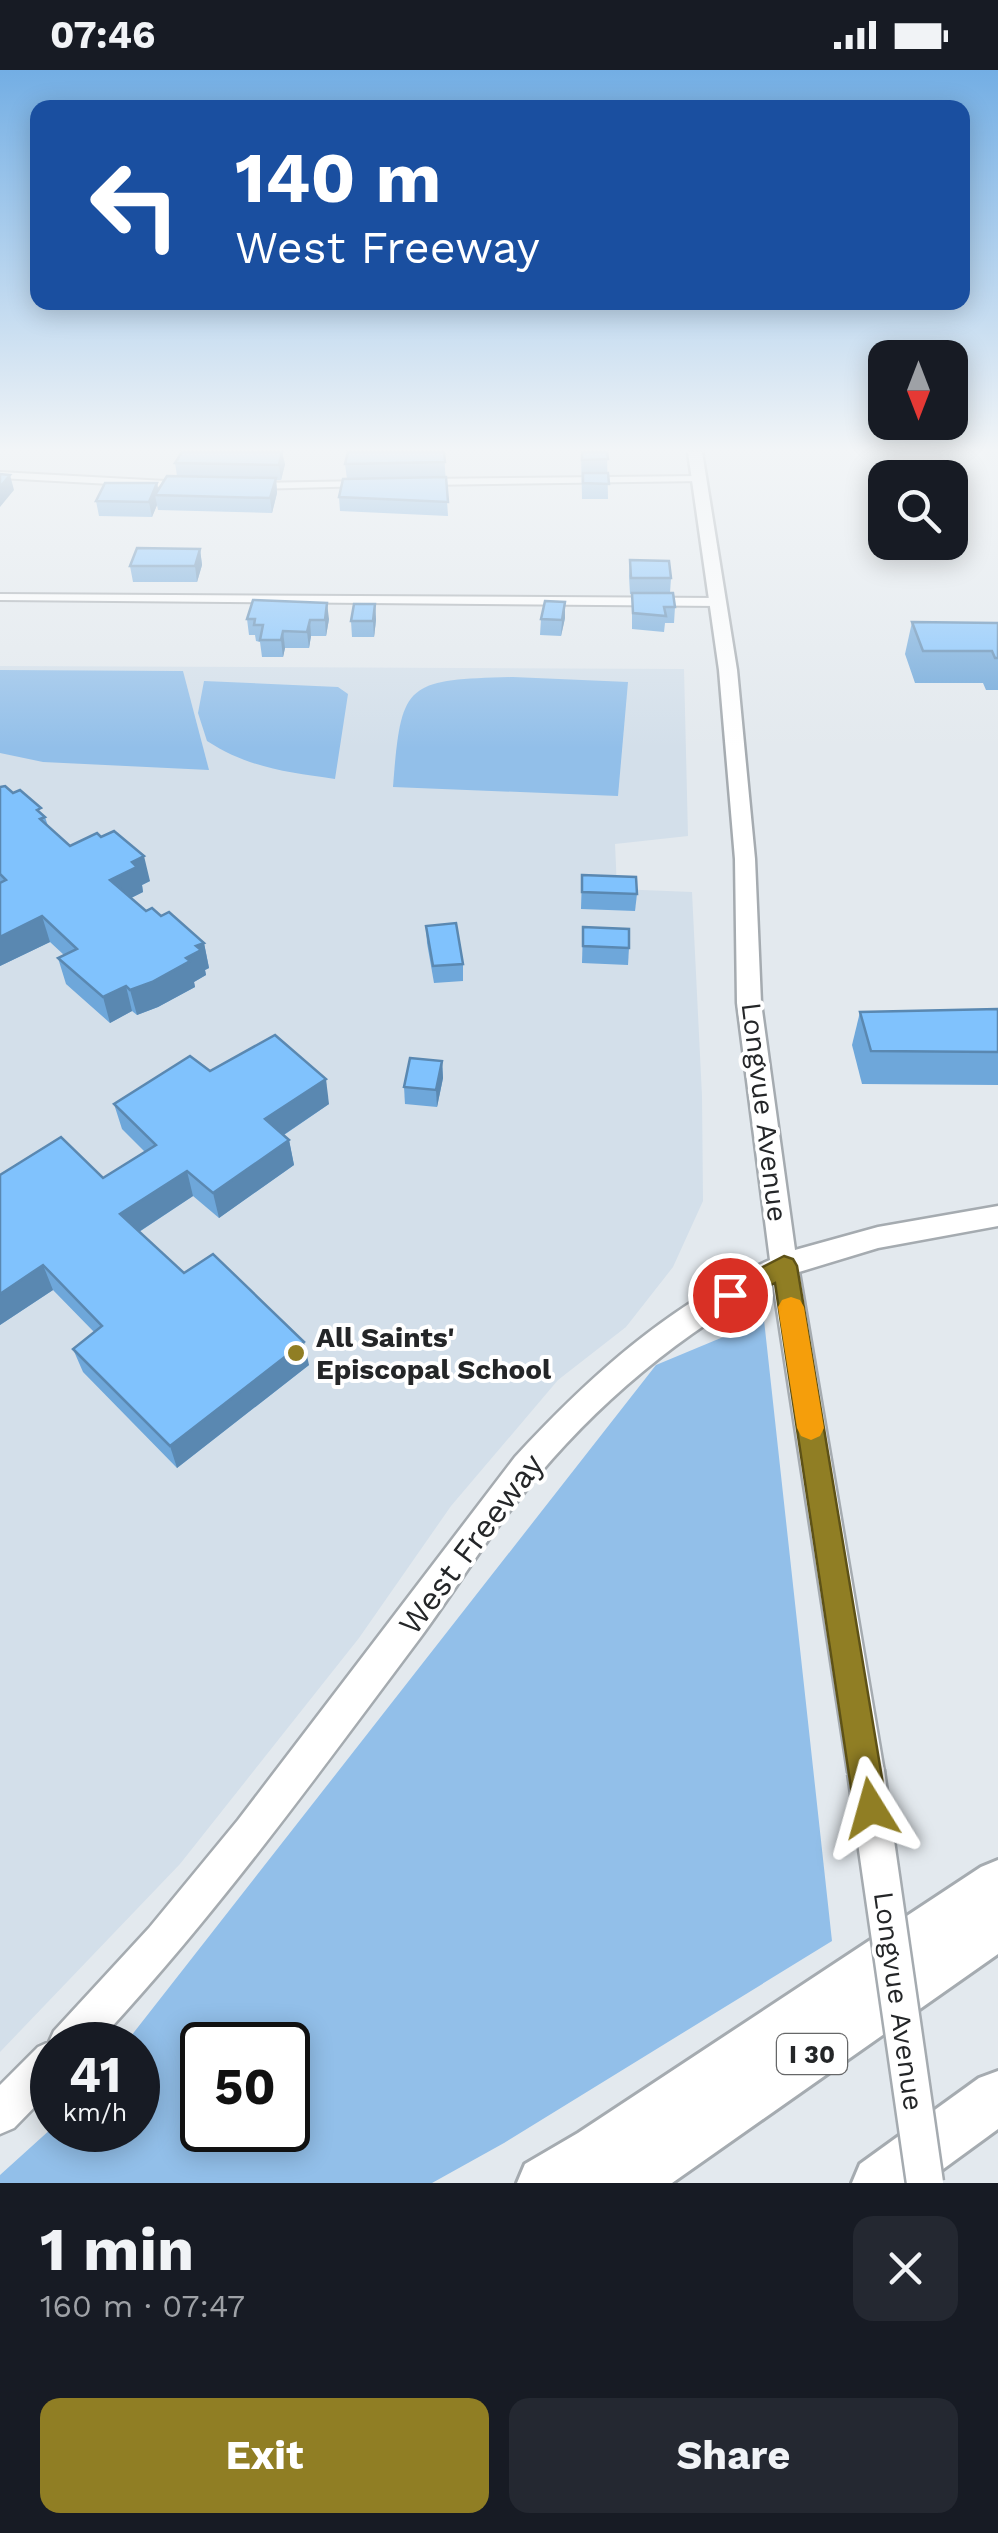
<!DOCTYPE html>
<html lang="en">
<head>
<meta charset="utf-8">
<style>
	:root { --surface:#171b24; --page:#242831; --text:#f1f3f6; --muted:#9ea1a6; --accent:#907e24 }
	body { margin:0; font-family:"Work Sans",sans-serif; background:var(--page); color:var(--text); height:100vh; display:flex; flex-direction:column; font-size:38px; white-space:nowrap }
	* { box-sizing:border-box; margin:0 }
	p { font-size:32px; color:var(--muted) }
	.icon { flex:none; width:55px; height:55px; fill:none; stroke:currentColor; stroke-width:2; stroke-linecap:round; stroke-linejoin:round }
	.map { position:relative; height:2113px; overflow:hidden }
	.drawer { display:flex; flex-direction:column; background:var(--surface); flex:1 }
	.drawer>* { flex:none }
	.guide { position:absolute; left:30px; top:30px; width:940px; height:210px; border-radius:20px; box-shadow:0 5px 25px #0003; background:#1a4fa0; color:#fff; overflow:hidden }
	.needle { width:65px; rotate:180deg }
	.tools { position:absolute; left:868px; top:270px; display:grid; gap:20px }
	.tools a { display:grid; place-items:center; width:100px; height:100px; border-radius:20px; background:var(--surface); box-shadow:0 5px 25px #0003; font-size:50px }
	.speed { position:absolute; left:30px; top:1952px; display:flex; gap:20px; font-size:50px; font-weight:700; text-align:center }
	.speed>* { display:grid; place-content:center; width:130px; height:130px; border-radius:50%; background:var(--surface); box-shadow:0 5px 25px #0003; line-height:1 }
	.speed small { font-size:25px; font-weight:400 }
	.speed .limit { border:5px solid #111; border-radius:15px; background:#fff; color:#111 }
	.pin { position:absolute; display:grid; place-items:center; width:85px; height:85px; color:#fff; margin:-42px; border:5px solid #fff; border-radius:50%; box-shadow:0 2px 10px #0007 }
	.me { position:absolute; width:110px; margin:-55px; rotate:352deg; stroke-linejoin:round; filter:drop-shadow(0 0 8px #0008) }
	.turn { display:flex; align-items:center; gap:35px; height:210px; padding:0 40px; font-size:45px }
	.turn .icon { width:130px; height:130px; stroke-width:2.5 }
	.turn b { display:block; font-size:70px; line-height:85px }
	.round { display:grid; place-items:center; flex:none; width:105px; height:105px; border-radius:20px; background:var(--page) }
	.headline { display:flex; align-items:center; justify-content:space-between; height:170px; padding:0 40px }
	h1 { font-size:60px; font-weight:700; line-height:75px }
	.primary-button { display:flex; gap:20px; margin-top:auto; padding:20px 40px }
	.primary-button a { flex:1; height:115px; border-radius:20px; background:var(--accent); color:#fff; font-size:40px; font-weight:700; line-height:115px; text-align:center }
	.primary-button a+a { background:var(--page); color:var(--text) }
	.status { display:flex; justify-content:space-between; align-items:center; height:70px; padding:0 50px; background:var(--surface); direction:ltr }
	.status svg { height:28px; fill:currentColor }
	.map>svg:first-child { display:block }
	.built { fill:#d3dfea }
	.green { fill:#92bfe9; fill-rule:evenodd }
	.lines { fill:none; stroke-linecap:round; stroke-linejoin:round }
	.street-casing { stroke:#a5abb0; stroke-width:4 }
	.secondary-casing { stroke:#a5abb0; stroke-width:5 }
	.highway-casing { stroke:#a5abb0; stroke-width:6 }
	.street { fill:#fff; fill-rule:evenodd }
	.secondary { fill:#fff; fill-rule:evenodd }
	.highway { fill:#fff; fill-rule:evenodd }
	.secondary-bridge-casing { stroke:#a5abb0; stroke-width:41; stroke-linecap:butt }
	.secondary-bridge { stroke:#fff; stroke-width:36 }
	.wall { fill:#6ea7da }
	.shaded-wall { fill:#5a88b1 }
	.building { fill:#80c2fd; stroke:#5a88b1; stroke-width:2.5 }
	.route { fill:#907e24; stroke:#5e5217; stroke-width:2.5 }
	.slow { fill:#f59e0b }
	.poi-dot { fill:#907e24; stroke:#fff; stroke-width:4 }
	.labels { text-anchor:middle; stroke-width:8; stroke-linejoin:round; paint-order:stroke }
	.shield { fill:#fff; stroke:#666768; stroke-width:2.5 }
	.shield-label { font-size:25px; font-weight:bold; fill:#242628 }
	.street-label { font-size:28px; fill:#242628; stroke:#fff }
	.poi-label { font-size:28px; font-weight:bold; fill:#242628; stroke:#fff; text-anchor:start }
	.near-street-label { font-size:32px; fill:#242628; stroke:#fff }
</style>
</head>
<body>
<div class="status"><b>07:46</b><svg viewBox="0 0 49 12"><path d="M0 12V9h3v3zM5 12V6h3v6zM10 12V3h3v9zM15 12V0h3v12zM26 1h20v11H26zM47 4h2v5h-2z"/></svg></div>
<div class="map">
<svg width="998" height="2113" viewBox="0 0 998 2113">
	<rect width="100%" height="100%" fill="#e3e9ee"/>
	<polygon class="built" points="0,596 684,599 688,766 615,774 617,819 692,822 702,1026 703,1131 673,1197 626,1257 558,1310 451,1436 359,1568 180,1794 0,1982"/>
	<g class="green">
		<polygon points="0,600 183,601 209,700 43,692 0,683"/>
		<path d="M513,607L628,612L618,726L393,717C401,612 405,610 513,607Z"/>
		<path d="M204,611L338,617L348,624L335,709C286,702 249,698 207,671L198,643Z"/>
		<path d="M764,1250L832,1871L504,2073L432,2113H0V2105L52,2058L138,2060V1975H124L656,1295ZM202,1975H288V2060H202Z"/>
	</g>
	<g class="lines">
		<g class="street-casing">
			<g id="street">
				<polygon points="0,402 184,412 189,415 184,418 0,408"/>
				<polygon points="700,406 704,407 704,411 425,415 420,412 425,409"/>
				<polygon points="364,411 369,414 368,416 255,419 250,416 255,413"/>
				<polygon points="0,524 719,528 725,532 719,536 0,530"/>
			</g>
		</g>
		<g class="secondary-casing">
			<path id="secondary" d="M688,382H702L737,600L755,789L761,933L795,1180L878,1157L998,1136V1156L878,1178L799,1202L884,1702L878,1714L866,1720L854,1714L848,1702L773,1213C670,1270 583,1345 512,1438C479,1480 452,1525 420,1568C316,1707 214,1848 95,1975H52V2019L14,2058L0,2064V2015L38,1977L49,1972L54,1961L149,1858L238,1750L515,1387C588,1308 670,1233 770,1190L737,933L735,789L719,600Z"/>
		</g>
		<g class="highway-casing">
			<g id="highway">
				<polygon points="998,1790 998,1884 672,2113 517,2113 525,2094 578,2063 981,1797"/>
				<polygon points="998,2001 998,2059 924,2113 852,2113 860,2094 979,2008"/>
			</g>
		</g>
		<use href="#street" class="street"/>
		<use href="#secondary" class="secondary"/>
		<use href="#highway" class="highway"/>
		<g class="secondary-bridge-casing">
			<polyline id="secondary-bridge" points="866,1702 925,2113"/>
		</g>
		<use href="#secondary-bridge" class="secondary-bridge"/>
	</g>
	<g class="wall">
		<polygon points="444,382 448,446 340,441 339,427 347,409 345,394"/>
		<polygon points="581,382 607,382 608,429 582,429"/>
		<polygon points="175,393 285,394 281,410 276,410 277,423 272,443 158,440 157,435 152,447 99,446 96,431 157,413 158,420 177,406"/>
		<polygon points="200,479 202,495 197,512 133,512 130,496"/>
		<polygon points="630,490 671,508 670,523 675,537 674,553 665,553 664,562 632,559 632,524 630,524 629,506"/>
		<polygon points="375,534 376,550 374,567 352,567 351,551"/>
		<polygon points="565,548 561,566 540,565 541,549"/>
		<polygon points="247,549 329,549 326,566 311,566 309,578 285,578 283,587 262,587 260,572 256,571 255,565 249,565"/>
		<polygon points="912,552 998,553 998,620 986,620 983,613 915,613 905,584"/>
		<polygon points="0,717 43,745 45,747 48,756 70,776 150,811 142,815 143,822 131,828 146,841 161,846 204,873 209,898 205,900 206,905 194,912 195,917 158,937 137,945 132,941 110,953 66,914 58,888 64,885 50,872 0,896"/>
		<polygon points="582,805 637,824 635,841 581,839"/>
		<polygon points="426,856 463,894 463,911 434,913 427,873"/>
		<polygon points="583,857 629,878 628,895 582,893"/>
		<polygon points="998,939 998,1015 862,1014 852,975 860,942"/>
		<polygon points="442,991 443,1008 437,1037 405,1034 404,1017"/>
		<polygon points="210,1001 329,1034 284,1065 289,1070 294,1095 219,1148 193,1126 139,1162 184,1203 309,1295 177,1398 83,1302 73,1279 94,1262 53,1220 0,1255 0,1105 103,1108 145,1082 122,1059 114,1034"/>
	</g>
	<g class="shaded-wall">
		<polygon points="282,382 285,394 281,410 279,395"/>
		<polygon points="10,405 14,420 0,437 0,417"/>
		<polygon points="276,408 277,423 272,443 270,428"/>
		<polygon points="157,413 159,425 155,425 157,435 152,447 149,432"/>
		<polygon points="200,479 202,495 197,512 195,496"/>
		<polygon points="565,532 565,548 561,566 562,550"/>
		<polygon points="327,533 329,549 326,566 325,550"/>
		<polygon points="375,534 376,550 374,567 373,551"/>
		<polygon points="310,550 311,566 309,578 307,562"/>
		<polygon points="283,561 285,578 283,587 281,570"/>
		<polygon points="144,786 150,811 142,815 143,822 117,835 110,810 132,792"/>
		<polygon points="42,846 50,872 0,896 0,867"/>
		<polygon points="204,873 209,898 205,900 206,905 194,912 195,917 158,937 137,945 130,920 186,888 196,876"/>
		<polygon points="126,916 132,941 110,953 103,927"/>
		<polygon points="442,991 443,1008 437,1037 436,1020"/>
		<polygon points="326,1009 329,1034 270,1074 265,1049"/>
		<polygon points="289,1070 294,1095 219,1148 213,1123"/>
		<polygon points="187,1101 193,1126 128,1169 120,1144"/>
		<polygon points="43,1195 53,1220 0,1255 0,1224"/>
		<polygon points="304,1272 309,1295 177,1398 170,1376"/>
	</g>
	<g class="building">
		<polygon points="182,382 282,382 279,395 175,393"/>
		<polygon points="348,382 444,382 445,392 345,394"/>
		<polygon points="582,382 607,382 608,389 582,390"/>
		<polygon points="583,403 608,403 609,414 583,413"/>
		<polygon points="0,404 10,405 0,417"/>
		<polygon points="167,406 276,408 270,428 155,425"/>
		<polygon points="446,407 448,432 339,427 343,409"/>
		<polygon points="105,413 157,413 149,432 96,431"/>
		<polygon points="137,478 200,479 195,496 130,496"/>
		<polygon points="630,490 669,491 671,508 631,508"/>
		<polygon points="632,523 673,523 675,537 664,537 666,546 633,543"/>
		<polygon points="253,530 327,533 325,550 310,550 307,562 283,561 281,570 260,570 263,555 254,555 255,549 247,549"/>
		<polygon points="545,531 565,532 562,550 541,549"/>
		<polygon points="354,534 375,534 373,551 351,551"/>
		<polygon points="912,552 998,553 998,588 995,588 992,581 923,581"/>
		<polygon points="5,716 13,723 20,720 41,738 37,740 45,747 40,749 70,776 97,763 101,767 114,761 144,786 132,792 137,797 110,810 146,841 152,838 161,846 169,842 204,873 196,876 201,880 186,888 190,891 152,912 130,920 126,916 103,927 58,888 77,879 42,846 0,867 0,813 6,810 0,804 0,717"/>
		<polygon points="582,805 636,807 637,824 582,822"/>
		<polygon points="456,853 463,894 433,896 426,856"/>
		<polygon points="583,857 629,859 629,878 583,876"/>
		<polygon points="998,939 998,982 871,981 860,942"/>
		<polygon points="275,965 326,1009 265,1049 289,1070 213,1123 187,1101 120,1144 184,1203 213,1184 304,1272 170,1376 73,1279 102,1256 43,1195 0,1224 0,1105 61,1067 103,1108 156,1075 114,1034 190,986 210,1001"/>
		<polygon points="410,988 442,991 436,1020 404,1017"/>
	</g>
	<linearGradient id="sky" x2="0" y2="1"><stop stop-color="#73aee4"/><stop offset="0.56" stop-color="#f2f5f7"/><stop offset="1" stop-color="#f2f5f7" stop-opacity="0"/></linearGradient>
	<rect width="998" height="678" fill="url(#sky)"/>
	<polygon class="route" points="784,1186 793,1189 797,1196 887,1738 882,1750 871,1755 859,1750 854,1738 775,1213 730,1235 722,1232 718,1225 722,1218"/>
	<polygon class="slow" points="791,1227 800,1230 804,1237 824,1358 820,1366 811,1370 801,1366 797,1358 778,1237 782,1230"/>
	<circle class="poi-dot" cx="296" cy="1283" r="10"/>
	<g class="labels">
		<rect class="shield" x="777" y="1964" width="70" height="40" rx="8"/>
		<g class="shield-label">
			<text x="812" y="1993">I 30</text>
		</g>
		<g class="street-label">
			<text transform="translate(765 1042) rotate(83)" y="10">Longvue Avenue</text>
			<text transform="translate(899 1931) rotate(82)" y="10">Longvue Avenue</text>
		</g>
		<g class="poi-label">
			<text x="316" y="1277">All Saints'<tspan x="316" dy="32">Episcopal School</tspan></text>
		</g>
		<g class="near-street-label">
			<text transform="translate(471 1474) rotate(-53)" y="11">West Freeway</text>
		</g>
	</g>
</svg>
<div class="tools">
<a><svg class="needle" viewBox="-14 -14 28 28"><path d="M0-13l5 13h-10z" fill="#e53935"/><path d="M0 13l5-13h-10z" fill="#9ea1a6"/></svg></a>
<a><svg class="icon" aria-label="search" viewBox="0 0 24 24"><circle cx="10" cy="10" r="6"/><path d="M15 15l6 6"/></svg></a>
</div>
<div class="speed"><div>41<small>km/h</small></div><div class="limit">50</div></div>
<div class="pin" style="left:730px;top:1225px;background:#d93025"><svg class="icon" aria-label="arrive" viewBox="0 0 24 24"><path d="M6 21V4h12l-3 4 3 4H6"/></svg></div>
<svg class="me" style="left:871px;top:1738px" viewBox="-20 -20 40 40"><path d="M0-17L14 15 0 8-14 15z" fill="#907e24" stroke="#fff" stroke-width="4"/></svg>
<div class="guide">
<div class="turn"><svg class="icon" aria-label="left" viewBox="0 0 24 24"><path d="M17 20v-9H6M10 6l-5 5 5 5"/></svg><div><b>140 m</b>West Freeway</div></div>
</div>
</div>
<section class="drawer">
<div class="headline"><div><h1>1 min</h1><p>160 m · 07:47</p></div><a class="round"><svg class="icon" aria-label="close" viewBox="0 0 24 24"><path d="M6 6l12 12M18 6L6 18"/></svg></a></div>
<div class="primary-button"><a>Exit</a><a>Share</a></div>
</section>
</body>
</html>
